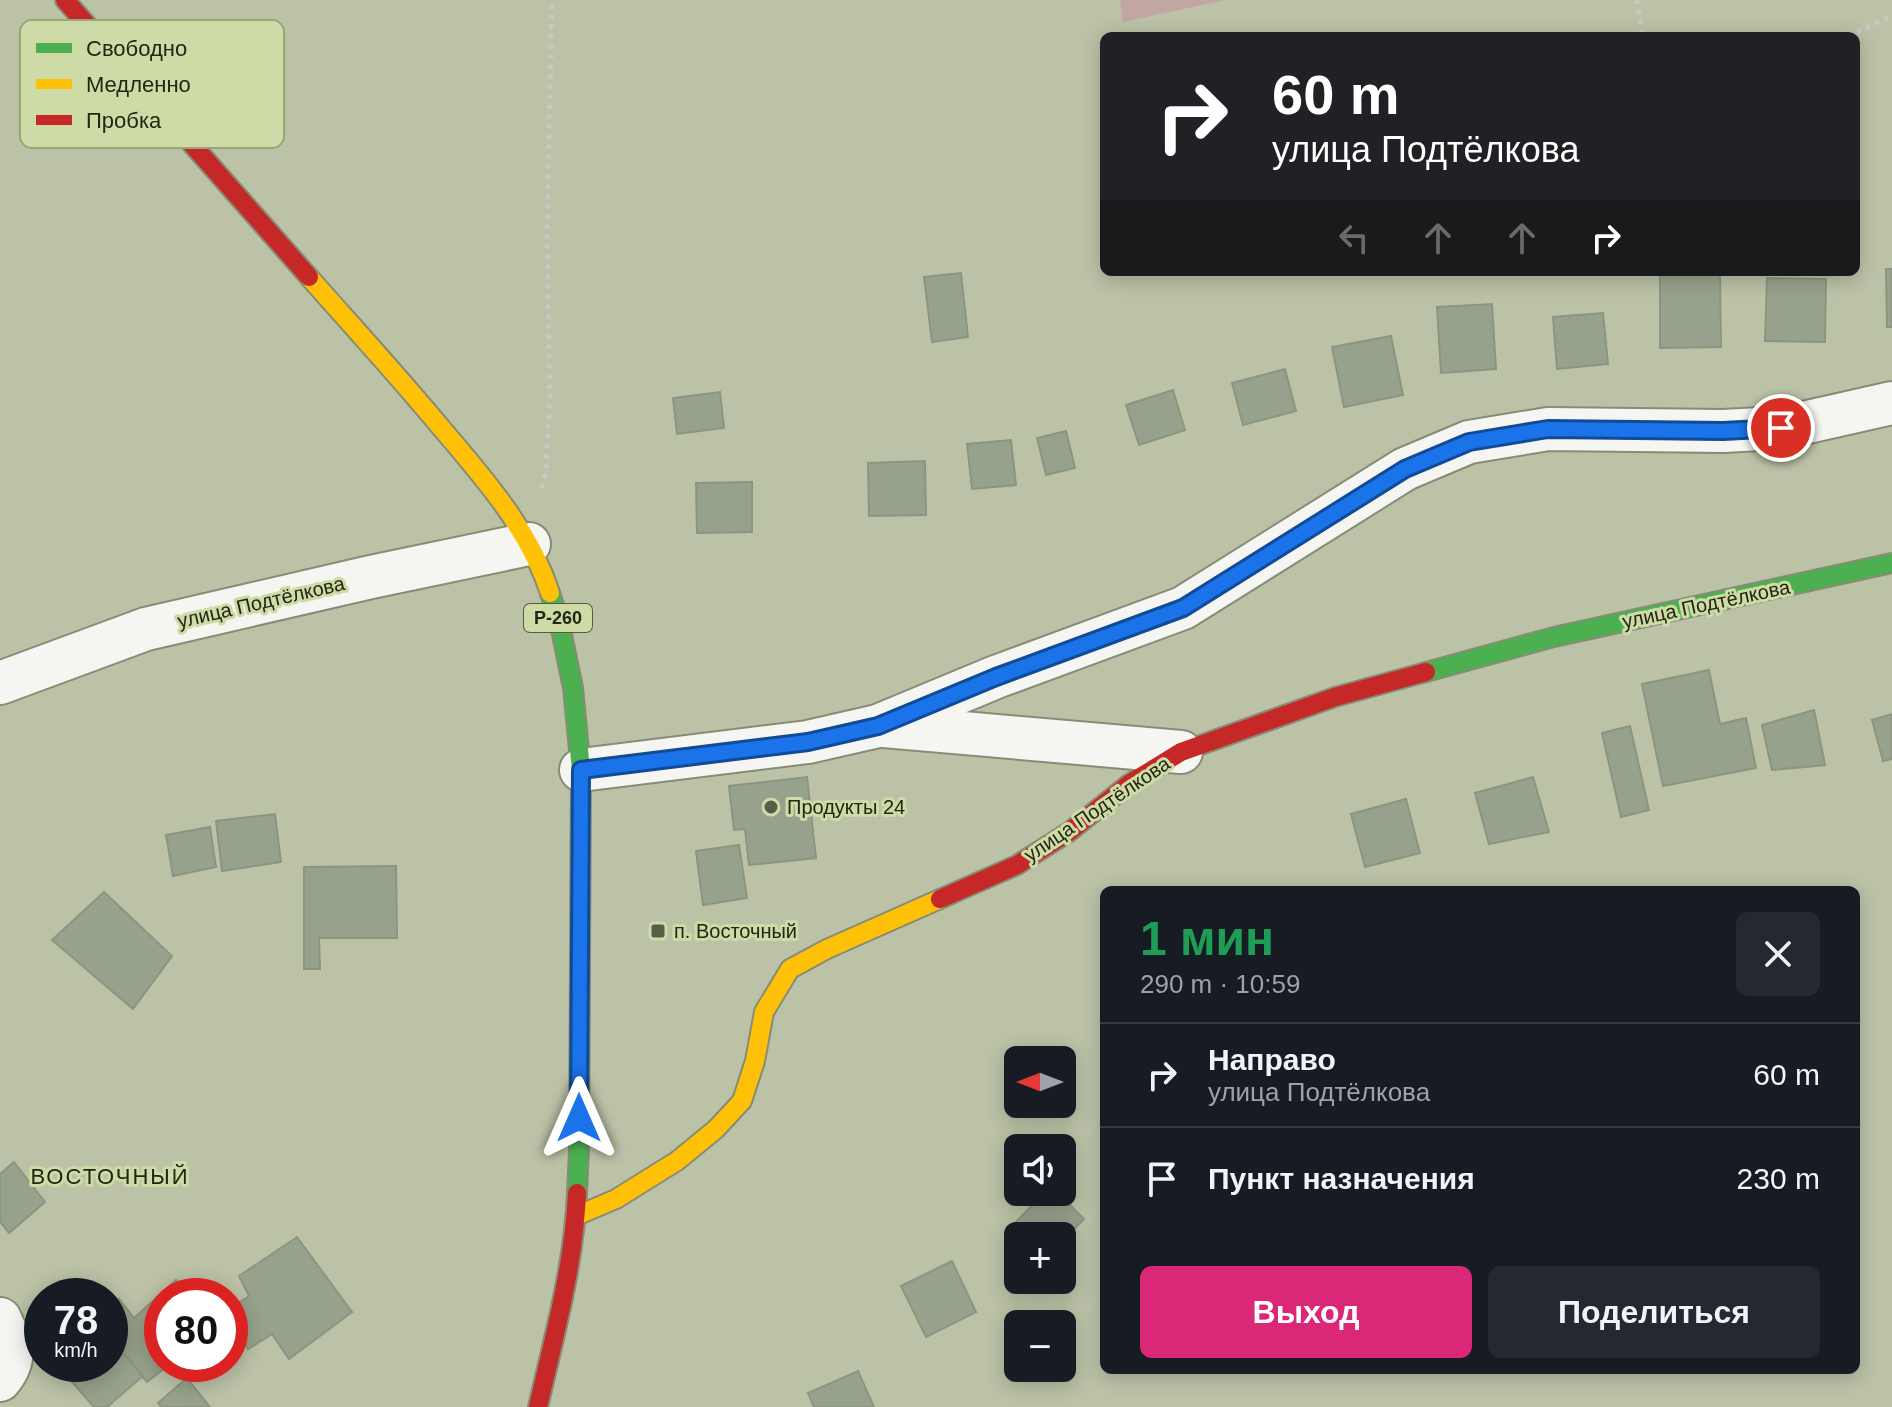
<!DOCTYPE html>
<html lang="ru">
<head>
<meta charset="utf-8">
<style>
	:root { --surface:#171b24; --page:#242831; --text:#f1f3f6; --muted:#9ea1a6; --line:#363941; --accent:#db2777 }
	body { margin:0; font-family:Helvetica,sans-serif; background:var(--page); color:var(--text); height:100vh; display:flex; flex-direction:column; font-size:30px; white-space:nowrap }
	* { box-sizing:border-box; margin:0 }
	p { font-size:26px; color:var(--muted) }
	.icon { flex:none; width:44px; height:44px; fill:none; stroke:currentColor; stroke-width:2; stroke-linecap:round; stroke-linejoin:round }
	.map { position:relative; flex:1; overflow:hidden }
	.sheet { position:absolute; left:1100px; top:886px; width:760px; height:488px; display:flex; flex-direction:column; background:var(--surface); border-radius:12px; box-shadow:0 4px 20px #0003 }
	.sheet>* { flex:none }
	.guide { position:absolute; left:1100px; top:32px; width:760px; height:244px; border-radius:12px; box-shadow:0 4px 20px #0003; background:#202124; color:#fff; overflow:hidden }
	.needle { width:52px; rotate:270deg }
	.tools { position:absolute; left:1004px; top:1046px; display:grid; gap:16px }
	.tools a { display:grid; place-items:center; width:72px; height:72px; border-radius:12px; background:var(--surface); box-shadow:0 4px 20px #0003; font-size:40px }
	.speed { position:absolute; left:24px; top:1278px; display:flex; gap:16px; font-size:40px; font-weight:700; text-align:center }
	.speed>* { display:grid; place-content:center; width:104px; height:104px; border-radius:50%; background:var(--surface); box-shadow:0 4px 20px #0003; line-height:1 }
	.speed small { font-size:20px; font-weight:400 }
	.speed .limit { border:12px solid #d22; background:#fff; color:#111 }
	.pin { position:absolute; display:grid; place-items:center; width:68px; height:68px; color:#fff; margin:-34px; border:4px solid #fff; border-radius:50%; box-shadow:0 2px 8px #0007 }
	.me { position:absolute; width:88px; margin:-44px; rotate:0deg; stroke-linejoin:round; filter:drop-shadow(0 0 6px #0008) }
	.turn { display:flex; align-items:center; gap:28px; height:168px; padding:0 40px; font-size:36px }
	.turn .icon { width:104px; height:104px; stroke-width:2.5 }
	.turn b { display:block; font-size:56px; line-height:68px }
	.lanes { display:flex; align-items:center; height:76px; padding:0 40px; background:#0003; justify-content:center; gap:40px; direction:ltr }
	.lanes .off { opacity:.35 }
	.round { display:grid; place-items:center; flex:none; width:84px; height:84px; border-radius:12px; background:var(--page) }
	.head { display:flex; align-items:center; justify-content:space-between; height:136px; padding:0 40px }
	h1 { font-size:48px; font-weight:700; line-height:60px; color:#1e9e55 }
	.cta { display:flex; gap:16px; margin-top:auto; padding:16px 40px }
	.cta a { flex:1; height:92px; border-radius:12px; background:var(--accent); color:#fff; font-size:32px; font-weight:700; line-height:92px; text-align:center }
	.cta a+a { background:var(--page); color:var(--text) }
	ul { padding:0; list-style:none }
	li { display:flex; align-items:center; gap:24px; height:104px; padding:0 40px; border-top:2px solid var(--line) }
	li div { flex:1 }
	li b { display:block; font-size:30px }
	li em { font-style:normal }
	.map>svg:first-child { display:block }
	.green { fill:#c1a6a3 }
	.building { fill:#97a28c; stroke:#8b9580; stroke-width:2 }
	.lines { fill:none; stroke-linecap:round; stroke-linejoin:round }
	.street-casing { stroke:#878c77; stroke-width:46 }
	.fast-casing { stroke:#878c77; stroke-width:22 }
	.slow-casing { stroke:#878c77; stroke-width:22 }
	.jam-casing { stroke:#878c77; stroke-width:22 }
	.path { stroke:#c8cac1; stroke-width:5; stroke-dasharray:4 6; stroke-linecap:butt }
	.street { stroke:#f5f6f2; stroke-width:42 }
	.fast { stroke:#4caf50; stroke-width:18 }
	.slow { stroke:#ffc107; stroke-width:18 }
	.jam { stroke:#c62828; stroke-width:18 }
	.route-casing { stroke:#114b97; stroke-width:20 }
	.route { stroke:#1a73e8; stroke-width:14 }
	.poi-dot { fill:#585d46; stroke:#cedba7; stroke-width:3 }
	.labels { text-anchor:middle; stroke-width:6; stroke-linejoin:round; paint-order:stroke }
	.shield { fill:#cedba7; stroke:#565c3f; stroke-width:2 }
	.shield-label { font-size:18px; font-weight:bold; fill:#222612 }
	.street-label { font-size:20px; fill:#222612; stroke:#cedba7 }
	.poi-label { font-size:20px; fill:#222612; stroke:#cedba7; text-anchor:start }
	.neighbourhood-label { font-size:22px; letter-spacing:2px; fill:#222612; stroke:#cedba7 }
	.key { fill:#cedba7; stroke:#9aa57a; stroke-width:2 }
	.key-label { font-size:22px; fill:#222612 }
</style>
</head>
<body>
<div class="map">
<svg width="1892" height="1407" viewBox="0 0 1892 1407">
	<rect width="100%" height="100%" fill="#bbc2a6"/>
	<polygon class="green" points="1120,0 1225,0 1123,22"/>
	<g class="building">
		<polygon points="1886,269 1892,269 1892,327 1887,327"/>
		<polygon points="1660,272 1720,272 1721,347 1660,348"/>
		<polygon points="961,273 968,337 932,342 924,277"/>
		<polygon points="1767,278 1826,279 1825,342 1765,341"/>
		<polygon points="1492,304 1496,369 1441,373 1437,307"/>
		<polygon points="1603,313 1608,364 1557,369 1553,317"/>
		<polygon points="1391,336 1403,395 1344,407 1332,347"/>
		<polygon points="1285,369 1296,411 1243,425 1232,383"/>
		<polygon points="1173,390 1185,430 1139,445 1126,405"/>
		<polygon points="720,392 724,428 677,434 673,398"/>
		<polygon points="1066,431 1075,468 1046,475 1037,438"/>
		<polygon points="1011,440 1016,485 972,489 967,444"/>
		<polygon points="925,461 926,515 869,516 868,463"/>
		<polygon points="752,482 752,532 697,533 696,483"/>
		<polygon points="1709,670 1720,724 1746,718 1756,768 1663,786 1642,684"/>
		<polygon points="1814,710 1825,765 1772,770 1762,725"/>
		<polygon points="1892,714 1892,759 1883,761 1872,720"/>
		<polygon points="1630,726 1649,810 1621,817 1602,733"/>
		<polygon points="807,777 816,858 749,865 745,829 734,830 729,786"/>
		<polygon points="1533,777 1549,832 1489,844 1475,793"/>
		<polygon points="1406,799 1420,853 1365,867 1351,814"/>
		<polygon points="275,814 281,862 222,871 216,821"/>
		<polygon points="210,827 216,867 173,876 166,835"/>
		<polygon points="739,845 747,898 703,905 696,851"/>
		<polygon points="396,866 397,938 319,938 320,969 304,969 304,867"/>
		<polygon points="104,892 172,956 133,1009 52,940"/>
		<polygon points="14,1162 45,1202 9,1233 0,1222 0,1174"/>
		<polygon points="1045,1192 1057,1192 1084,1219 1062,1242 1062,1236 1026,1236 1014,1224"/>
		<polygon points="297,1237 352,1312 289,1359 272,1334 248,1349 230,1319 230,1309 249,1296 239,1276"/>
		<polygon points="952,1261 976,1312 926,1337 901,1286"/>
		<polygon points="176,1280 190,1296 162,1296 162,1364 169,1365 147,1382 110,1342 110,1307 119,1299 134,1318"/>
		<polygon points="110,1338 143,1376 107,1407 94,1407 66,1375 78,1364 110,1364"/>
		<polygon points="858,1371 874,1407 814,1407 808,1393"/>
		<polygon points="187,1378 210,1407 161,1407 158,1403"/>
	</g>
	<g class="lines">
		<g class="street-casing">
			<g id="street">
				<polyline points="0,683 146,629 371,577 529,544"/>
				<polyline points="884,726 1181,752"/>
				<polyline points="581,770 808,742 878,726 996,677 1183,608 1405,469 1469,442 1548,429 1723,431 1781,428 1892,403"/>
				<path d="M0,1319C11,1343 19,1357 0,1380"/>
			</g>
		</g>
		<g class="fast-casing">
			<g id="fast">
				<polyline points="550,593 559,620 573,688 581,770 579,1150 577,1193"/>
				<polyline points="1426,672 1554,637 1892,563"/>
			</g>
		</g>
		<g class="slow-casing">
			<g id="slow">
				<path d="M309,277C354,328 400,378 443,430C485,479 530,531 550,593"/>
				<polyline points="576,1216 616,1199 677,1161 716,1129 742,1101 755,1061 764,1012 790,969 827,949 940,899"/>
			</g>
		</g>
		<g class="jam-casing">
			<g id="jam">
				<polyline points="65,0 309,277"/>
				<polyline points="940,899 1017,865 1069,832 1129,784 1181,752 1335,697 1426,672"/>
				<path d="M538,1407C554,1337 574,1265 577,1193"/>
			</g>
		</g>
		<g class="path">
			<polyline points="1637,0 1643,36"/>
			<polyline points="1848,36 1892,16"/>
			<polyline points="542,488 546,468 550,402 547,234 552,0"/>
		</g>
		<use href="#street" class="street"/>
		<use href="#fast" class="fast"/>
		<use href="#slow" class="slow"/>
		<use href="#jam" class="jam"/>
	</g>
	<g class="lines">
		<g class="route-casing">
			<polyline id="route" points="579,1118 581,770 808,742 878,726 996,677 1183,608 1405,469 1469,442 1548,429 1723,431 1781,428"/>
		</g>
		<use href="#route" class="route"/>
	</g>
	<g class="poi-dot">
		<circle cx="771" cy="807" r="8"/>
		<rect x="650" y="923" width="16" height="16" rx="4"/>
	</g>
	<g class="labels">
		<rect class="shield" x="524" y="604" width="68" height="28" rx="6"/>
		<g class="shield-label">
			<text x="558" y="624">Р-260</text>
		</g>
		<g class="street-label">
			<text transform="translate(261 602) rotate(-13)" y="7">улица Подтёлкова</text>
			<text transform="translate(1706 604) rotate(-12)" y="7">улица Подтёлкова</text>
			<text transform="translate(1097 809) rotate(-34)" y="7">улица Подтёлкова</text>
		</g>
		<g class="poi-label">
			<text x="787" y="814">Продукты 24</text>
			<text x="674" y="938">п. Восточный</text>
		</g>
		<g class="neighbourhood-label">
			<text x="110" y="1184">ВОСТОЧНЫЙ</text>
		</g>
	</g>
	<rect x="20" y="20" width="264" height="128" rx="12" class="key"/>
	<rect x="36" y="43" width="36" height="10" fill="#4caf50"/>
	<rect x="36" y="79" width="36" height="10" fill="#ffc107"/>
	<rect x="36" y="115" width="36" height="10" fill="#c62828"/>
	<g class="key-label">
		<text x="86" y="56">Свободно</text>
		<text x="86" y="92">Медленно</text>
		<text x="86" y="128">Пробка</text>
	</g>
</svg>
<div class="tools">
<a><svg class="needle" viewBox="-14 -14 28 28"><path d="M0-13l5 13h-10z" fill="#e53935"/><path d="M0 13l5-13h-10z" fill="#9ea1a6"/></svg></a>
<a><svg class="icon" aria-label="sound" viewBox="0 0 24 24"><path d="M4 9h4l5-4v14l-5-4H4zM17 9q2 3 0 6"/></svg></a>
<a>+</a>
<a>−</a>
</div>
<div class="speed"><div>78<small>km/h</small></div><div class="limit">80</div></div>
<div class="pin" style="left:1781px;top:428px;background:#d93025"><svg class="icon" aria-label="arrive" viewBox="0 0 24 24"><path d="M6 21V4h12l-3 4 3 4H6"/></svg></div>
<svg class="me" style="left:579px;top:1118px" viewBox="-20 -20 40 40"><path d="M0-17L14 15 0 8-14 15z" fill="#1a73e8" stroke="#fff" stroke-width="4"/></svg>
<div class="guide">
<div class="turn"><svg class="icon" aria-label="right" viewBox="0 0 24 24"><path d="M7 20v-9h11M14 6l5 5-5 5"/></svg><div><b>60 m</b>улица Подтёлкова</div></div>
<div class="lanes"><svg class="icon off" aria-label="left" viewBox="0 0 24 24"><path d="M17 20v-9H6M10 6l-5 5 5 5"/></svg><svg class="icon off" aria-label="ahead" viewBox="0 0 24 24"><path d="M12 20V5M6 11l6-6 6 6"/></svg><svg class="icon off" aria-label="ahead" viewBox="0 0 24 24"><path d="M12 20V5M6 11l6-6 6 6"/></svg><svg class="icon" aria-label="right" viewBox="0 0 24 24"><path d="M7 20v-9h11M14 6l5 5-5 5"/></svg></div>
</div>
<section class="sheet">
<div class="head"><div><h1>1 мин</h1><p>290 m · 10:59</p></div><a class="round"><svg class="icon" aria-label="close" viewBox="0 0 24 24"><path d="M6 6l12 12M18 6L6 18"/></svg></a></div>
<ul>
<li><svg class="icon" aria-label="right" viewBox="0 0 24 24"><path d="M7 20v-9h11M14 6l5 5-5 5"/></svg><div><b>Направо</b><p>улица Подтёлкова</p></div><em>60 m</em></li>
<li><svg class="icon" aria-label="arrive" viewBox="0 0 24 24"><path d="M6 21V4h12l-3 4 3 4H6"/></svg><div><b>Пункт назначения</b></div><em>230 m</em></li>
</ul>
<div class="cta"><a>Выход</a><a>Поделиться</a></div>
</section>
</div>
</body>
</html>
